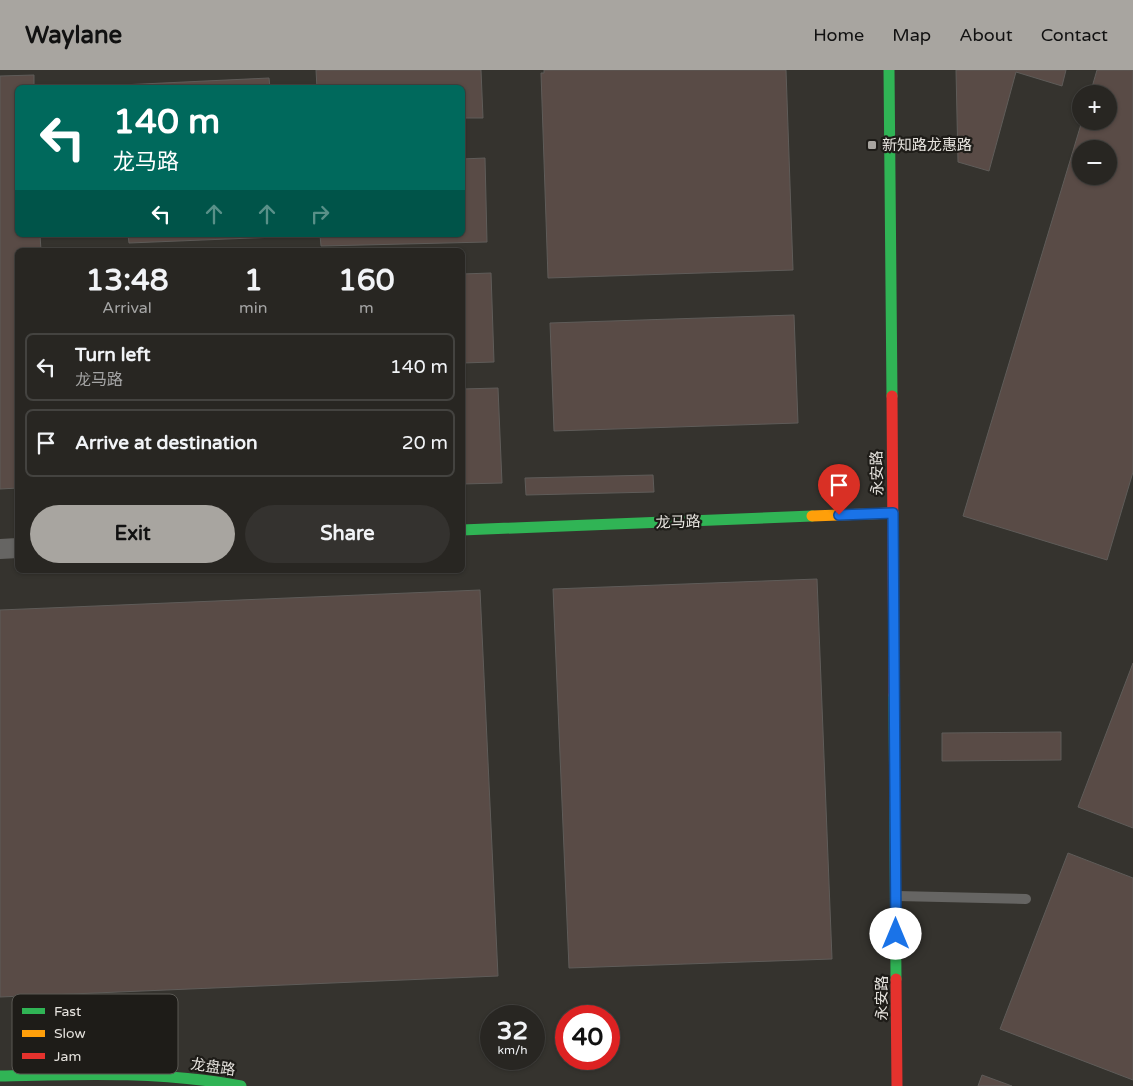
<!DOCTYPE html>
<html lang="en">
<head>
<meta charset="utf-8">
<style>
	:root { --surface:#282622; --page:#34322f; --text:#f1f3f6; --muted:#a5a5a5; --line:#444340; --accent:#a8a5a0 }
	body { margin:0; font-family:"Varela Round","Noto Sans SC",sans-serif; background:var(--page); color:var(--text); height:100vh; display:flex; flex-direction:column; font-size:19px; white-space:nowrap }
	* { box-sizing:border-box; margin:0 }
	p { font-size:16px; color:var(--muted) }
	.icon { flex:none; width:28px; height:28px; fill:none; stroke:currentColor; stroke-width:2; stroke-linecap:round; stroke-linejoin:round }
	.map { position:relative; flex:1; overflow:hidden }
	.sheet { position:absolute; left:15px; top:178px; width:450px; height:325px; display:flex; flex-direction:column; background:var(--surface); border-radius:8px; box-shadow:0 1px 4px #0004,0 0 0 1px var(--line) }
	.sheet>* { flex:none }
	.banner { position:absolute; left:15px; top:15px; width:450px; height:152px; border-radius:8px; box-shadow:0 1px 4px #0004,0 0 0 1px var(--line); background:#00695c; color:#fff; overflow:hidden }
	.controls { position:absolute; left:1072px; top:15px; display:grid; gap:10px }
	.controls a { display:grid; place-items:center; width:45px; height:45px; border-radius:50%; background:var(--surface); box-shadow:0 1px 4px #0004,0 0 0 1px var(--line); font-size:25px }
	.speed { position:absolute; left:480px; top:935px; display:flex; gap:10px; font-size:25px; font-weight:700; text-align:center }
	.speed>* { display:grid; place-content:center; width:65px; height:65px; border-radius:50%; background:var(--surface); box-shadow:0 1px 4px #0004,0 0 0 1px var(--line); line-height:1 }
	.speed small { font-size:12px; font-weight:400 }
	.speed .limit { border:8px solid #d22; background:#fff; color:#111 }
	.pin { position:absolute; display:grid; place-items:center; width:42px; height:42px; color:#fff; margin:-51px -21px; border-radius:50% 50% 50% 0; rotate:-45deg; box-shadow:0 0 5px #0007 }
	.pin .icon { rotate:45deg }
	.me { position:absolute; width:55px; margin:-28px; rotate:0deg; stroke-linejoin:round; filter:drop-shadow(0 0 4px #0008) }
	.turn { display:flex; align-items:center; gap:18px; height:105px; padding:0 15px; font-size:22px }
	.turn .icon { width:65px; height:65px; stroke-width:2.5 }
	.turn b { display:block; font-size:35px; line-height:42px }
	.lanes { display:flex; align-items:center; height:48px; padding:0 15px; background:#0003; justify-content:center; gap:25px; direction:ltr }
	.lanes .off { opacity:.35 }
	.eta { display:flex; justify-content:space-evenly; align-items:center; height:85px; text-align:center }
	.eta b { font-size:30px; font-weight:800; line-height:35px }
	.button { display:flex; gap:10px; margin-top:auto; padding:10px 15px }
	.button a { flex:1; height:58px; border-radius:30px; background:var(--accent); color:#111; font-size:20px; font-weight:800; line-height:58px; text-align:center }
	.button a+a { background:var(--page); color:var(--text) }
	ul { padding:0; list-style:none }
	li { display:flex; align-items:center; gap:15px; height:68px; margin:0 10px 8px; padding:0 5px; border:2px solid var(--line); border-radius:8px }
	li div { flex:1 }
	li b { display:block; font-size:19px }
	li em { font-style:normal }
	header { display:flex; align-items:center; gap:30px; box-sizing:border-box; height:70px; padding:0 25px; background:var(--accent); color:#111 }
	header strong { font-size:24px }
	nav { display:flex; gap:28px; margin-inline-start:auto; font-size:18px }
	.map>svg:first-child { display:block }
	.building { fill:#594b46; stroke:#5f5c59; fill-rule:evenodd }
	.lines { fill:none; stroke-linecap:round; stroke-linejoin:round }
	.lane { stroke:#666563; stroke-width:10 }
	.street { stroke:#666563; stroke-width:20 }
	.fast { stroke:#30b455; stroke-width:11 }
	.slow { stroke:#ff9f0a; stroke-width:11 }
	.jam { stroke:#e5322d; stroke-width:11 }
	.route-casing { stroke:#114b97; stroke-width:12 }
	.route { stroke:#1a73e8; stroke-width:9 }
	.poi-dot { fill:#a8a5a0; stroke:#1e1c18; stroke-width:2 }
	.labels { text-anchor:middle; stroke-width:4.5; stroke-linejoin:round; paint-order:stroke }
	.poi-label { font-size:15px; fill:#e6e3de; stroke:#1e1c18; text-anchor:start }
	.street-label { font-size:15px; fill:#e6e3de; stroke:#1e1c18 }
	.key { fill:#1e1c18; stroke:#5a5853; stroke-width:1 }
	.key-label { font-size:14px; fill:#e6e3de }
</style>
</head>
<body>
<header>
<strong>Waylane</strong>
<nav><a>Home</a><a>Map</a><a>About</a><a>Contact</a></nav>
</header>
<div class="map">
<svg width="1133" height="1016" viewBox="0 0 1133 1016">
	<rect width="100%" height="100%" fill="#35332e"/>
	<g class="building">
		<polygon points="316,0 481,0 483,48 462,48 462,18 317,18"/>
		<polygon points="544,0 786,0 793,200 548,208 541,3 544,3"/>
		<polygon points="956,0 1066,0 1062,16 1016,2 989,101 958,92"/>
		<path d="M1097,0H1133V402L1107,490L963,446L1082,51H1109V24H1090ZM1081,79H1109V106H1081Z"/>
		<polygon points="34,5 34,18 18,18 18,165 40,165 41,180 18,180 18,418 0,419 0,6"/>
		<polygon points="269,8 270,18 121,18 121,15"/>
		<polygon points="485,88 487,172 321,176 320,165 462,165 462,89"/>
		<polygon points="128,165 277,165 277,167 129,173"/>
		<polygon points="491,203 494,292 462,293 462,204"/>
		<polygon points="794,245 798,353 554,361 550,253"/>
		<polygon points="498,318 502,413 462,414 462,319"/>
		<polygon points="653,405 654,422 526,425 525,408"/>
		<polygon points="817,509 832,889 569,898 553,519"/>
		<polygon points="480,520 498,906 0,927 0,540"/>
		<polygon points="1133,593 1133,758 1078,737"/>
		<polygon points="1061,662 1061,690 942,691 942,663"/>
		<polygon points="1068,783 1133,808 1133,1010 1000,959"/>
		<polygon points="982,1005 1012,1016 978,1016"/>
	</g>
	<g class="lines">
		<polyline class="lane" points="897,826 1026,829"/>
		<polyline class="street" points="0,479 18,478"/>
		<g class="fast">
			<polyline points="889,0 892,326"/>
			<polyline points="462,460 812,446"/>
			<polyline points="894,625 896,909"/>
			<path d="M0,1006C81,1004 161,1001 241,1016"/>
		</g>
		<polyline class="slow" points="812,446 893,443"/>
		<g class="jam">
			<polyline points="892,326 894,625"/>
			<polyline points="896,909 897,1016"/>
		</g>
	</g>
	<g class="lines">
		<g class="route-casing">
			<polyline id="route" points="839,445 893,443 896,864"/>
		</g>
		<use href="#route" class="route"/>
	</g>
	<rect class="poi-dot" x="867" y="70" width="10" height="10" rx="2.5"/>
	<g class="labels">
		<g class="poi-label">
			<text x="882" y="80">新知路龙惠路</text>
		</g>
		<g class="street-label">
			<text transform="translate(877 403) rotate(-91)" y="5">永安路</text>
			<text transform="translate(678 452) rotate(-2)" y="5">龙马路</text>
			<text transform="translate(882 928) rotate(-90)" y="5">永安路</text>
			<text transform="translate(213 997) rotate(8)" y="5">龙盘路</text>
		</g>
	</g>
	<rect x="12" y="924" width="166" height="80" rx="8" class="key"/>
	<rect x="22" y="938" width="23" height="6" fill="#30b455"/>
	<rect x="22" y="960" width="23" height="7" fill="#ff9f0a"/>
	<rect x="22" y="983" width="23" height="6" fill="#e5322d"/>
	<g class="key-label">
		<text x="54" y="946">Fast</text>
		<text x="54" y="968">Slow</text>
		<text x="54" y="991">Jam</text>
	</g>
</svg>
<div class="controls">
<a>+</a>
<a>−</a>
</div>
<div class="speed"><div>32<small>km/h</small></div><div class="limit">40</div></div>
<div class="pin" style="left:839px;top:445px;background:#d93025"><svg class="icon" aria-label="arrive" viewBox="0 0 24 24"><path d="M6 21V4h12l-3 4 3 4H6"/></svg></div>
<svg class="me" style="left:896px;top:864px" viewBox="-20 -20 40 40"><circle r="19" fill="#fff"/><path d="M0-13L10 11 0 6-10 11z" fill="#1a73e8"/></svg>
<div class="banner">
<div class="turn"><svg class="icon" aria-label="left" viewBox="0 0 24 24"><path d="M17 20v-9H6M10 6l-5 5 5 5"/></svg><div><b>140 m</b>龙马路</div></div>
<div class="lanes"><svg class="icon" aria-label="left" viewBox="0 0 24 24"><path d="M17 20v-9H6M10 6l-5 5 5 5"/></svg><svg class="icon off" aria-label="ahead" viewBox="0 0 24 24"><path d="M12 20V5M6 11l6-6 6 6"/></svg><svg class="icon off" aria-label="ahead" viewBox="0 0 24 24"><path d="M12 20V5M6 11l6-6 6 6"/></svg><svg class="icon off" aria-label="right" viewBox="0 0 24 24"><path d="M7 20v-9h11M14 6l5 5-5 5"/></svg></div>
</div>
<section class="sheet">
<div class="eta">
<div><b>13:48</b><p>Arrival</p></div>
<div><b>1</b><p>min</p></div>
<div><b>160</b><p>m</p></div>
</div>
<ul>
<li><svg class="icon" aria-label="left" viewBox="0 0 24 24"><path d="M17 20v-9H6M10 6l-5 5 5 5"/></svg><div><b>Turn left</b><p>龙马路</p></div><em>140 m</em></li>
<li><svg class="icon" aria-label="arrive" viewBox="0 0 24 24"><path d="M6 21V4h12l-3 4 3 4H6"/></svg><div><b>Arrive at destination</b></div><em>20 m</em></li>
</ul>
<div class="button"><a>Exit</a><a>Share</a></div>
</section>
</div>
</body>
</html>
